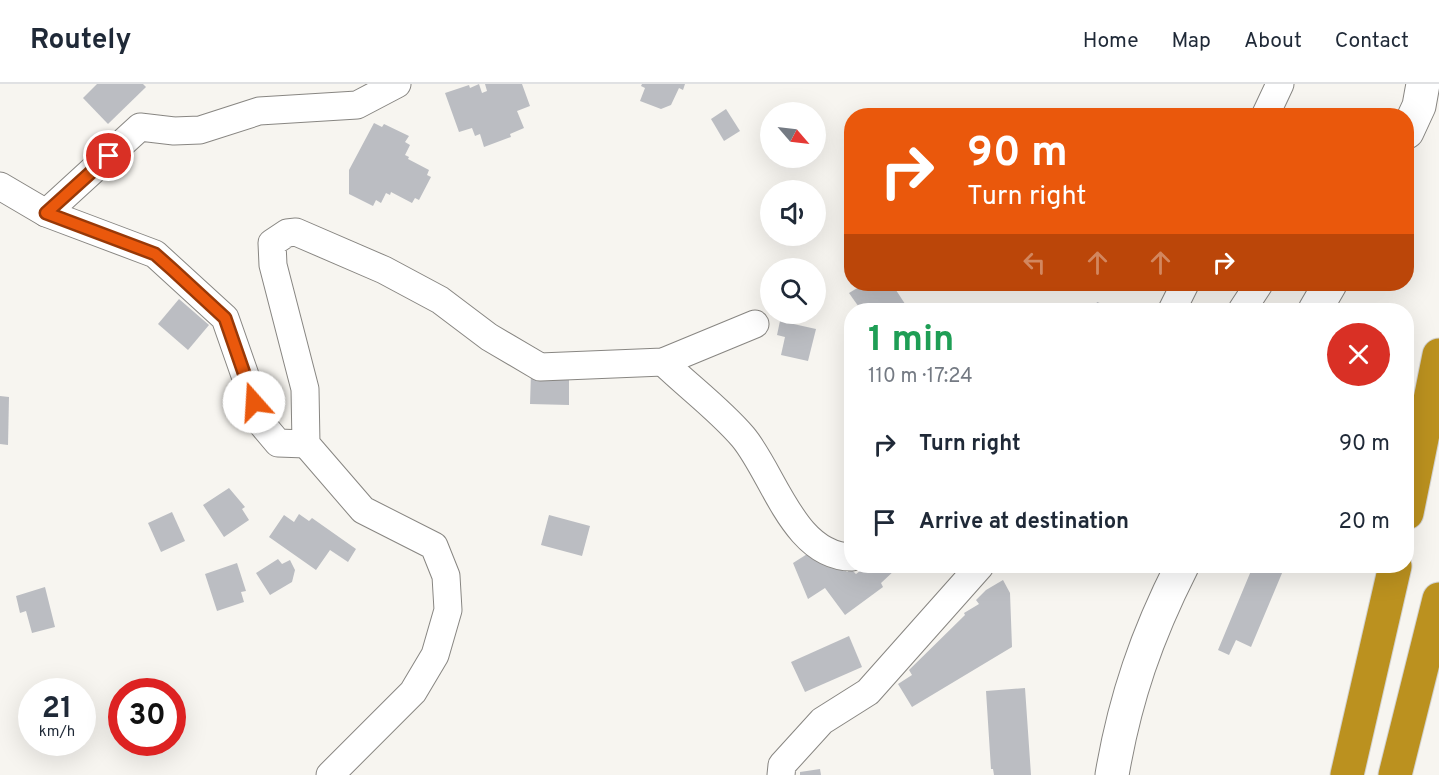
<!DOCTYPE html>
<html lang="en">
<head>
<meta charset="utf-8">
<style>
	:root { --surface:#fff; --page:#f2f2f3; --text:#1f2937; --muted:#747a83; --line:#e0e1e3 }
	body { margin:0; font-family:Overpass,sans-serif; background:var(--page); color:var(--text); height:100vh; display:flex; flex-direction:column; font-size:22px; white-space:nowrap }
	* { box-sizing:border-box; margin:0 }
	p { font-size:20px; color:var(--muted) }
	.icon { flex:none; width:33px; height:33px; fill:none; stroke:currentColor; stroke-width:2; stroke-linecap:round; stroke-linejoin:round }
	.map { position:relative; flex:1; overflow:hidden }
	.panel { position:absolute; left:844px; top:219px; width:570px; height:270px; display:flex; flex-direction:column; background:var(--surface); border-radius:24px; box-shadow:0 6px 24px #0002 }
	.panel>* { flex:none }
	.hud { position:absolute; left:844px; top:24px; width:570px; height:183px; border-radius:24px; box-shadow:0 6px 24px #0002; background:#ea580c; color:#fff; overflow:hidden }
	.needle { width:39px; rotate:118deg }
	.tools { position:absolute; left:760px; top:18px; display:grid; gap:12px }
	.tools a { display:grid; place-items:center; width:66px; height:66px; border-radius:50%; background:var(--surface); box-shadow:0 6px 24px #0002; font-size:30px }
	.speed { position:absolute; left:18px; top:594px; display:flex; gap:12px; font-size:30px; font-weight:700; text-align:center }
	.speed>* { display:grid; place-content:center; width:78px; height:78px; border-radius:50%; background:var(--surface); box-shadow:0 6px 24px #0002; line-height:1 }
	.speed small { font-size:15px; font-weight:400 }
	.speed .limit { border:9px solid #d22; background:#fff; color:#111 }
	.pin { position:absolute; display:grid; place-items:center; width:51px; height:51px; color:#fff; margin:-26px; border:3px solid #fff; border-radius:50%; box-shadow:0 2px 6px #0007 }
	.me { position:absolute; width:66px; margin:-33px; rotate:341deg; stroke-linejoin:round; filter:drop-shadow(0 0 4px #0008) }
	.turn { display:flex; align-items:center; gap:21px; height:126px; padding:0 24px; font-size:27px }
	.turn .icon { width:78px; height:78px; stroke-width:2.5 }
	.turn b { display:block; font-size:42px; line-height:51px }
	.lanes { display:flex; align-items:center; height:57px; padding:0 24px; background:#0003; justify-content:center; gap:30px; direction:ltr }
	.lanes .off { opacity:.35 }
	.round { display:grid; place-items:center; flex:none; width:63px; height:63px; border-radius:32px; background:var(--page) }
	.head { display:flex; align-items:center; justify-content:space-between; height:102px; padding:0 24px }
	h1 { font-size:36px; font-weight:700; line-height:45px; color:#1e9e55 }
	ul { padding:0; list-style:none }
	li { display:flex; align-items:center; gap:18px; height:78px; padding:0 24px }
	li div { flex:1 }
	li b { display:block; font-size:22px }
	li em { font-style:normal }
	header { display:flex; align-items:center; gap:36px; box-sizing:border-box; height:84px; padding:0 30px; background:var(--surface); border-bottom:2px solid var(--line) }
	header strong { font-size:28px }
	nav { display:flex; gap:33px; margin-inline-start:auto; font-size:21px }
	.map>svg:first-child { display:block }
	.building { fill:#bbbdc2 }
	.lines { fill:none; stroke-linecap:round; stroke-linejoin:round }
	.street-casing { stroke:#888682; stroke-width:29 }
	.secondary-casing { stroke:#888682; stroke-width:35 }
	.highway-casing { stroke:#d3d3d3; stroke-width:35 }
	.street { stroke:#fff; stroke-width:27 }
	.secondary { stroke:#fff; stroke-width:33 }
	.highway { stroke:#bb911f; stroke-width:33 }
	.route-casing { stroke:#983908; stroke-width:15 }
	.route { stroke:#ea580c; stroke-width:10 }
</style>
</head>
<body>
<header>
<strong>Routely</strong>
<nav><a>Home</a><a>Map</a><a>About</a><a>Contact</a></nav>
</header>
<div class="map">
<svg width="1439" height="691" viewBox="0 0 1439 691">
	<rect width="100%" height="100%" fill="#f7f5f0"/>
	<g class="building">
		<polygon points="97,0 143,0 146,3 108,40 83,14"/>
		<polygon points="479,0 482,9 487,7 485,0 522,0 530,22 517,27 524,44 510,50 511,53 484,63 480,50 475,52 472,44 459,48 445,9 469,1 470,4"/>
		<polygon points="642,0 685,0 683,6 679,4 671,21 661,25 640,17 645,4 641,2"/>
		<polygon points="726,25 740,47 724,57 711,35"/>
		<polygon points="374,39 382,43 384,40 409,52 405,58 410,61 405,71 409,73 408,75 429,86 427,91 431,93 419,116 415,114 412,119 391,108 390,111 386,109 381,119 376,116 373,122 349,110 349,86"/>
		<polygon points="864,200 892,200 909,226 861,226 849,209"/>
		<polygon points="1137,200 1155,200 1152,206"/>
		<polygon points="179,215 209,241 188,266 158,240"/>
		<polygon points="1097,218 1119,226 1094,226"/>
		<polygon points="780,237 816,245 808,277 781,271 785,253 777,251"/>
		<polygon points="531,288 569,289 569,321 530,320"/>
		<polygon points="0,312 9,313 8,361 0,360"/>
		<polygon points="229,404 245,423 242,425 249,436 224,453 203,421"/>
		<polygon points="172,428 185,457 161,468 148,439"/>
		<polygon points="299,430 309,437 312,434 356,465 348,478 330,466 316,486 269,453 284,431 294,438"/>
		<polygon points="549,431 590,442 582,472 541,461"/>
		<polygon points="812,467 836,475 847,488 851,485 856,490 867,482 894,482 896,485 881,499 883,503 845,531 825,504 808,515 793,479"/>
		<polygon points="278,475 282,480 290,476 295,486 292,498 270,511 256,489"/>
		<polygon points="237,479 246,507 241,508 244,518 217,527 205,490"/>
		<polygon points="1253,482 1285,482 1251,563 1236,556 1229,571 1218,566"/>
		<polygon points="1003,496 1010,509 1012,563 912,623 898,600 912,591 909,586 965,531 964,529 979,520 976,516 986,506"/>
		<polygon points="45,503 55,543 32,549 26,527 20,529 16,512"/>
		<polygon points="849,552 862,583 805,608 791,578"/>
		<polygon points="1025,604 1031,691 994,691 993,685 991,685 986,607"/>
		<polygon points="820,685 821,691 800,691 800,688"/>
	</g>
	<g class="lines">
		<g class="street-casing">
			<g id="street">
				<polyline points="1265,32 1280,0"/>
				<polyline points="0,102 46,129 155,170 225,234 262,340 278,359 306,360"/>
				<polyline points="46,129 140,43 174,47 200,46 259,27 357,21 397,0"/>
				<polyline points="1172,226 1185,200"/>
				<polyline points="1242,226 1259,200"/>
				<path d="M663,278C689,303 720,326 743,353C774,390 794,473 852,473"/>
				<polyline points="330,691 413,608 435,571 448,526 446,492 434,462 363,426 306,360 305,305 273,181 272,159 287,149 296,148 384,186 440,216 489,253 540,283 663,278 755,240"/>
				<polyline points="781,691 782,681 822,637 868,608 980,482"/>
			</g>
		</g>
		<g class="secondary-casing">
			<g id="secondary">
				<polyline points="1407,48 1419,22 1423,0"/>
				<polyline points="1315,226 1330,200"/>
				<path d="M1112,691C1125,614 1147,551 1182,482"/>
			</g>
		</g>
		<g class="highway-casing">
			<g id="highway">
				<polyline points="1407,429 1439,271"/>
				<polyline points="1347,691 1395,482"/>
				<polyline points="1395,691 1439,515"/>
			</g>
		</g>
		<use href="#street" class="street"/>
		<use href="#secondary" class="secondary"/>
		<use href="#highway" class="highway"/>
	</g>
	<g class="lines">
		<g class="route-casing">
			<polyline id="route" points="109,72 46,129 155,170 173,186 225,234 254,318"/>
		</g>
		<use href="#route" class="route"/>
	</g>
</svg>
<div class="tools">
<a><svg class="needle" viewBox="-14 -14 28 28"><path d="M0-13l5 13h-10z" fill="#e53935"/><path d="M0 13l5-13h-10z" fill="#747a83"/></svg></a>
<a><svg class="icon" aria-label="sound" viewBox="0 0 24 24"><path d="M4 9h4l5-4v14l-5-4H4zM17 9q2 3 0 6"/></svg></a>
<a><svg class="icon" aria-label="search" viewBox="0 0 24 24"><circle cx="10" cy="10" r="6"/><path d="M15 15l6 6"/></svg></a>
</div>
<div class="speed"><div>21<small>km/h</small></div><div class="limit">30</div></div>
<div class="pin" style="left:109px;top:72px;background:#d93025"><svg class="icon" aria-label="arrive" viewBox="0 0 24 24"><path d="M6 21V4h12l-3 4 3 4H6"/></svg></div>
<svg class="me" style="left:254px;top:318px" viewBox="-20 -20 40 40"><circle r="19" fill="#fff"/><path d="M0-13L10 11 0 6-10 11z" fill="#ea580c"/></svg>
<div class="hud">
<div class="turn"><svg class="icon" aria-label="right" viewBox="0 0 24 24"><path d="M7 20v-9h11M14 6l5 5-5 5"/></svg><div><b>90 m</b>Turn right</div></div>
<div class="lanes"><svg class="icon off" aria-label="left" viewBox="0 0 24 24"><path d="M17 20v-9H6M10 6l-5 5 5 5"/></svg><svg class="icon off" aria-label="ahead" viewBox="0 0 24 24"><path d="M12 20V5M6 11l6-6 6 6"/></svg><svg class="icon off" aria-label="ahead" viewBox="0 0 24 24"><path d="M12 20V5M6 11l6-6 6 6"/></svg><svg class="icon" aria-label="right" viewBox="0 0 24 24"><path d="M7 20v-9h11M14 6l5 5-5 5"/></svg></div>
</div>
<section class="panel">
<div class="head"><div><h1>1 min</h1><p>110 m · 17:24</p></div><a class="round" style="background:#d93025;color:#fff"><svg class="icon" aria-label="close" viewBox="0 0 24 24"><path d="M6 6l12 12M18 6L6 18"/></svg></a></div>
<ul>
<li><svg class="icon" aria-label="right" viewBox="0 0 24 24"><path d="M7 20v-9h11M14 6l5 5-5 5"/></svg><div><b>Turn right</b></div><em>90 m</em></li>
<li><svg class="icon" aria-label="arrive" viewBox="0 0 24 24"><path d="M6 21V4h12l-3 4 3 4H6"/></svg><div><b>Arrive at destination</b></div><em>20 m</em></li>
</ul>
</section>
</div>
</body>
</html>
